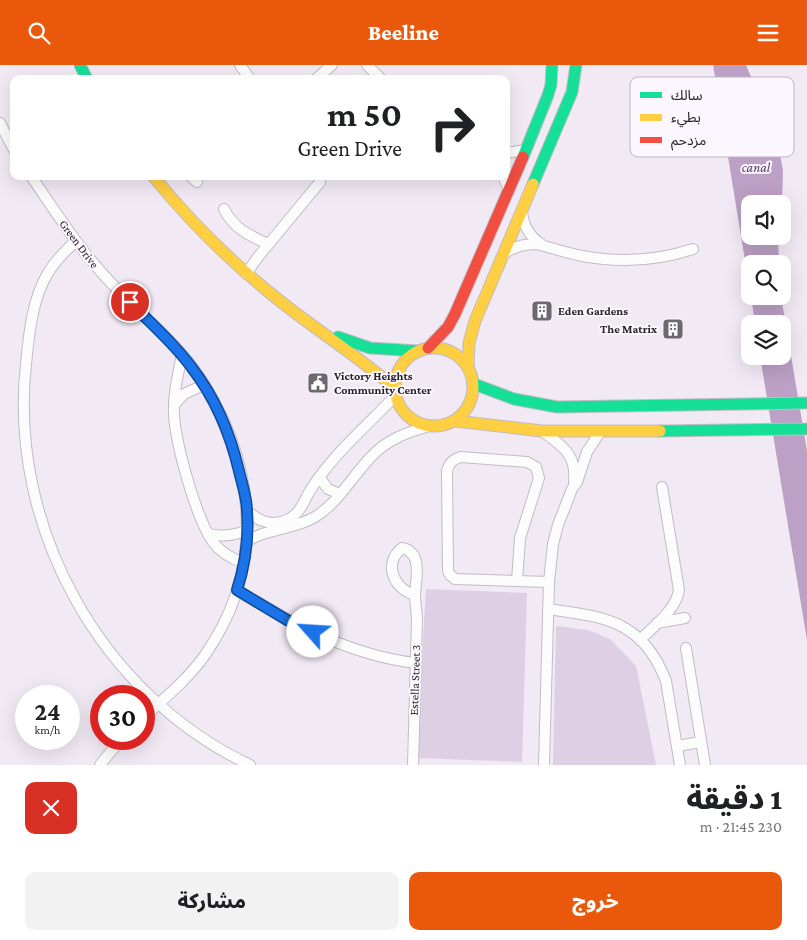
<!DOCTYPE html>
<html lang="ar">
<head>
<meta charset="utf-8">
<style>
	:root { --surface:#fff; --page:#f2f2f2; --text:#202124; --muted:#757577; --accent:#ea580c }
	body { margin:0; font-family:"Crimson Pro","Noto Sans Arabic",serif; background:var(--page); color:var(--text); direction:rtl; height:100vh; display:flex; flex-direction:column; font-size:19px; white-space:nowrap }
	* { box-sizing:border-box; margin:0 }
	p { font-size:16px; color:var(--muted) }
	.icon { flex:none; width:28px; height:28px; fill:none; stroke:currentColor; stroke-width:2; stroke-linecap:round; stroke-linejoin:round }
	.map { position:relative; height:700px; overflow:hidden; direction:ltr }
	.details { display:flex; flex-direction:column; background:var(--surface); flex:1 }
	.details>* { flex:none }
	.top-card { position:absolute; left:10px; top:10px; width:500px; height:105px; border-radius:10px; box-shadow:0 5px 20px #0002; direction:rtl; background:#fff; color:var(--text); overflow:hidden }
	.tools { position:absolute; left:741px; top:130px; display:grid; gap:10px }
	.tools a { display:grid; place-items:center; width:50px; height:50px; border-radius:10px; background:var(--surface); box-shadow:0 5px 20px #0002; font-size:25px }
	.speed { position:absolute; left:15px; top:620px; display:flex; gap:10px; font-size:25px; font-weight:700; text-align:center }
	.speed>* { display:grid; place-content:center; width:65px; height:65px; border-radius:50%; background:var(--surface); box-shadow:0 5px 20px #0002; line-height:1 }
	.speed small { font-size:12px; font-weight:400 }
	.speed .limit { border:8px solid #d22; background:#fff; color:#111 }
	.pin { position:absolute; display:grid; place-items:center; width:42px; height:42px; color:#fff; margin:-21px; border:2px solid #fff; border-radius:50%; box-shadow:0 1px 5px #0007 }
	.me { position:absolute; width:55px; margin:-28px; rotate:296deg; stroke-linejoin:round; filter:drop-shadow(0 0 4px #0008) }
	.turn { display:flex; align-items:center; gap:18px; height:105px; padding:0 25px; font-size:22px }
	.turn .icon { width:65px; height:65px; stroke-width:2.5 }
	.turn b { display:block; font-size:35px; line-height:42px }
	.round { display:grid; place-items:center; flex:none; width:52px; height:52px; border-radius:10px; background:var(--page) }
	.overview { display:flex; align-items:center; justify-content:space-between; height:85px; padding:0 25px }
	h1 { font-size:30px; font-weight:800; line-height:38px }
	.cta { display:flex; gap:10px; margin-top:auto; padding:10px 25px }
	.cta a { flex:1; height:58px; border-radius:10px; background:var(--accent); color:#fff; font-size:20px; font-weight:800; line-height:58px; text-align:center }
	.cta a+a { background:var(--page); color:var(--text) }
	header { display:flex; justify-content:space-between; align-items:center; height:65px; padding:0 25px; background:var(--accent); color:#fff; font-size:22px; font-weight:800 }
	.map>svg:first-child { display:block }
	.green { fill:#dfcfe5 }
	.water { fill:#bca0c5 }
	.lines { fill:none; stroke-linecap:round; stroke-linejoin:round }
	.street-casing { stroke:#c2bcc4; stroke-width:12 }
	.fast-casing { stroke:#c2bcc4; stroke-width:13 }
	.slow-casing { stroke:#c2bcc4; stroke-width:13 }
	.jam-casing { stroke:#c2bcc4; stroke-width:13 }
	.street { stroke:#fdfcfd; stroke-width:10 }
	.fast { stroke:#16e098; stroke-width:11 }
	.slow { stroke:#ffcf43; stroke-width:11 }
	.jam { stroke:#f24e42; stroke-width:11 }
	.route-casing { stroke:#114b97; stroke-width:12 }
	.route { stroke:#1a73e8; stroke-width:9 }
	.labels { text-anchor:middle; stroke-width:4; stroke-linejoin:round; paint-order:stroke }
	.street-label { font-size:12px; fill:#262128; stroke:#fcf6fe }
	.poi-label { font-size:12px; font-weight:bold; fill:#262128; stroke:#fcf6fe; text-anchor:start }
	.water-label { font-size:14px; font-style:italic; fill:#623370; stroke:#fcf6fe }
	.key { fill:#fcf6fe; stroke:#bcb6be; stroke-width:1 }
	.key-label { font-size:14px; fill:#262128 }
</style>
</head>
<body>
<header><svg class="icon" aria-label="menu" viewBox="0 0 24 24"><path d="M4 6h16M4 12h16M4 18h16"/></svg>Beeline<svg class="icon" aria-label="search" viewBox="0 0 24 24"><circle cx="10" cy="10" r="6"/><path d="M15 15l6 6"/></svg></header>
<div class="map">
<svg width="807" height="700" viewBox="0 0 807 700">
	<rect width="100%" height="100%" fill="#f1e9f4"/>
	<g class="green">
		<polygon points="426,524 527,528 522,697 416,693"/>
		<polygon points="556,561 588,565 610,574 636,601 656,700 553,700"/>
	</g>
	<g class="water">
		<polygon points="713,0 746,0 776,70 783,105 782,139 750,139 750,171 778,171 779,199 750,199 750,226"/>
		<polygon points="751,231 781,231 807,386 807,575 760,291 782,291 782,259 755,259"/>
	</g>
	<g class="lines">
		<g class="street-casing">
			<g id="street">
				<polyline points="240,0 250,14"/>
				<polyline points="367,0 381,14"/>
				<polyline points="316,14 332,0"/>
				<polyline points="0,58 14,85"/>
				<polyline points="506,88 526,85"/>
				<path d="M31,111C57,149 81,187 113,220C139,248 171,273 194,304C256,392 268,500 205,590C188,614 165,633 144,652"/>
				<polyline points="190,111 197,117"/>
				<polyline points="503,111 509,125"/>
				<path d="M224,144C233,163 250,171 268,179"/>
				<path d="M522,146C523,160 529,171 541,179"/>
				<path d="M76,176C65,186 55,196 48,208C32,234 29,269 26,299C8,462 101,630 250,700"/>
				<path d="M503,190C513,181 524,179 537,179C552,183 567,188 582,191C620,198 657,196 693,184"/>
				<polyline points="246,209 258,192 320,117"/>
				<path d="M182,290C178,309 173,330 174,350C176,380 196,453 213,477C221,488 232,494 244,498"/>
				<polyline points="174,340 184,329 204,320"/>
				<path d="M542,366C561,380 577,389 574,416"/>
				<polyline points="320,413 328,424 340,429"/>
				<path d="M247,445C258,457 274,462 289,454C301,448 304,435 311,424C334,388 367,361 396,330"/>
				<path d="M208,469C222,472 234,471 247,465"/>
				<path d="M246,477C267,463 293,465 315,452C338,438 351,413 370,393C386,375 407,367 430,361"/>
				<path d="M517,516L520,473L539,413L536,402L527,397L461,392C453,394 449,398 447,406L448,506L450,510L455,514L549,517"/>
				<path d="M237,525C292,559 350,590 415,598"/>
				<path d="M548,544C604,552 643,555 666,616L680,700"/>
				<polyline points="657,558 685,553"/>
				<path d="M640,575C654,561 676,545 679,525L662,422"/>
				<polyline points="686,583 705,700"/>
				<polyline points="677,681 701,677"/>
				<polyline points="100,700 121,674"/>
				<path d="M413,700L417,553L415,532V530C416,514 423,487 402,483C383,498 393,524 415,530"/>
				<polyline points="544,700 549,517 553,479 558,460 572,424 577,417 587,387 600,367"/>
			</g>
		</g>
		<g class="fast-casing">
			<g id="fast">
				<polyline points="80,0 87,14"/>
				<polyline points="523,92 548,30 551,20 552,0"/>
				<polyline points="533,119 572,27 576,0"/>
				<polyline points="338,272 370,283 418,286"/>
				<polyline points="474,319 514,334 557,342 807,338"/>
				<polyline points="660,366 807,364"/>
			</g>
		</g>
		<g class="slow-casing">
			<g id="slow">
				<path d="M153,111C193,160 238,204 289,243C324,270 361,294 395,323"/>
				<circle cx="434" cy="322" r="39"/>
				<polyline points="468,302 469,278 475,256 533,119"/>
				<polyline points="455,356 542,366 660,366"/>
			</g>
		</g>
		<g class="jam-casing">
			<polyline id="jam" points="428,283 448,262 455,249 523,92"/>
		</g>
		<use href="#street" class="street"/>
		<use href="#fast" class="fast"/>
		<use href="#slow" class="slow"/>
		<use href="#jam" class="jam"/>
	</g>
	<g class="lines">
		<g class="route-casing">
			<path id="route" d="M130,237C151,259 174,278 192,303C216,334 230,368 239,406C242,419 247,433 247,446C249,473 245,500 237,525L287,555L313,567"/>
		</g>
		<use href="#route" class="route"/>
	</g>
	<defs>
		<g id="building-square" transform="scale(1.125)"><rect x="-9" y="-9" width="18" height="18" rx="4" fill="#6d676f" stroke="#fcf6fe"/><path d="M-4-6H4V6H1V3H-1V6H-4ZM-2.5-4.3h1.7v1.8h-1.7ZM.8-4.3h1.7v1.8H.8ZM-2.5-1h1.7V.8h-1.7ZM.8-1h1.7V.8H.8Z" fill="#fff"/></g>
		<g id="civic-square" transform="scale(1.125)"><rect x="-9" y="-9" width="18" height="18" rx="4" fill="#6d676f" stroke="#fcf6fe"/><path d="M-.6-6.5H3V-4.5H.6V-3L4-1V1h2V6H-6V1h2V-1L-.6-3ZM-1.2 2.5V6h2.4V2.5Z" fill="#fff"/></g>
	</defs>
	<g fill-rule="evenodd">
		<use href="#building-square" x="542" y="246"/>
		<use href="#building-square" x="673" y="264"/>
		<use href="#civic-square" x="318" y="318"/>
	</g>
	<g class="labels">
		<g class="street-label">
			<text transform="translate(79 179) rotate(53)" y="4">Green Drive</text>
			<text transform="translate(415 615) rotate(-88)" y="4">Estella Street 3</text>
		</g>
		<g class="poi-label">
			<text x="558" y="250">Eden Gardens</text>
			<text x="657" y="268" text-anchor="end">The Matrix</text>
			<text x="334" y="315">Victory Heights<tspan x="334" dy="14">Community Center</tspan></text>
		</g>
		<g class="water-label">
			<text x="756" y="107">canal</text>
		</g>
	</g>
	<rect x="630" y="12" width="164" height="80" rx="8" class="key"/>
	<rect x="640" y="27" width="22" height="6" fill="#16e098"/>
	<rect x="640" y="49" width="22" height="7" fill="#ffcf43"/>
	<rect x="640" y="72" width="22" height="6" fill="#f24e42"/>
	<g class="key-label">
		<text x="671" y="35">سالك</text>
		<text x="671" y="57">بطيء</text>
		<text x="671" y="80">مزدحم</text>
	</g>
</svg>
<div class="tools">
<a><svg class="icon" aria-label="sound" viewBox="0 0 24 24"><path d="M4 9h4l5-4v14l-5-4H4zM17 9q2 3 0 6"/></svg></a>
<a><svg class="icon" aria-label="search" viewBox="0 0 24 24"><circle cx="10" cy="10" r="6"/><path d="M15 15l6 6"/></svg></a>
<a><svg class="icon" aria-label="layers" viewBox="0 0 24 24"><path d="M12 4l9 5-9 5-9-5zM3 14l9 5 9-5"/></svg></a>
</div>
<div class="speed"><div>24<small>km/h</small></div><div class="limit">30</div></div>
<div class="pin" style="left:130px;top:237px;background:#d93025"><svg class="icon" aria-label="arrive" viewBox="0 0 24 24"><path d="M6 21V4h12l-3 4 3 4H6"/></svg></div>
<svg class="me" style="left:313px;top:567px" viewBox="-20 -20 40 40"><circle r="19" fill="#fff"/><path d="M0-13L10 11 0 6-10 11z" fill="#1a73e8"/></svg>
<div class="top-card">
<div class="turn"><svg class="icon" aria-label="right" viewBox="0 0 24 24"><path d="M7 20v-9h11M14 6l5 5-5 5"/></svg><div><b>50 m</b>Green Drive</div></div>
</div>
</div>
<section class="details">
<div class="overview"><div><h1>1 دقيقة</h1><p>230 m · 21:45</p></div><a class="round" style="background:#d93025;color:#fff"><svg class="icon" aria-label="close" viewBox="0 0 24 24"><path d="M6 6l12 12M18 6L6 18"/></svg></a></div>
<div class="cta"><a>خروج</a><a>مشاركة</a></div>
</section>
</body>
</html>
